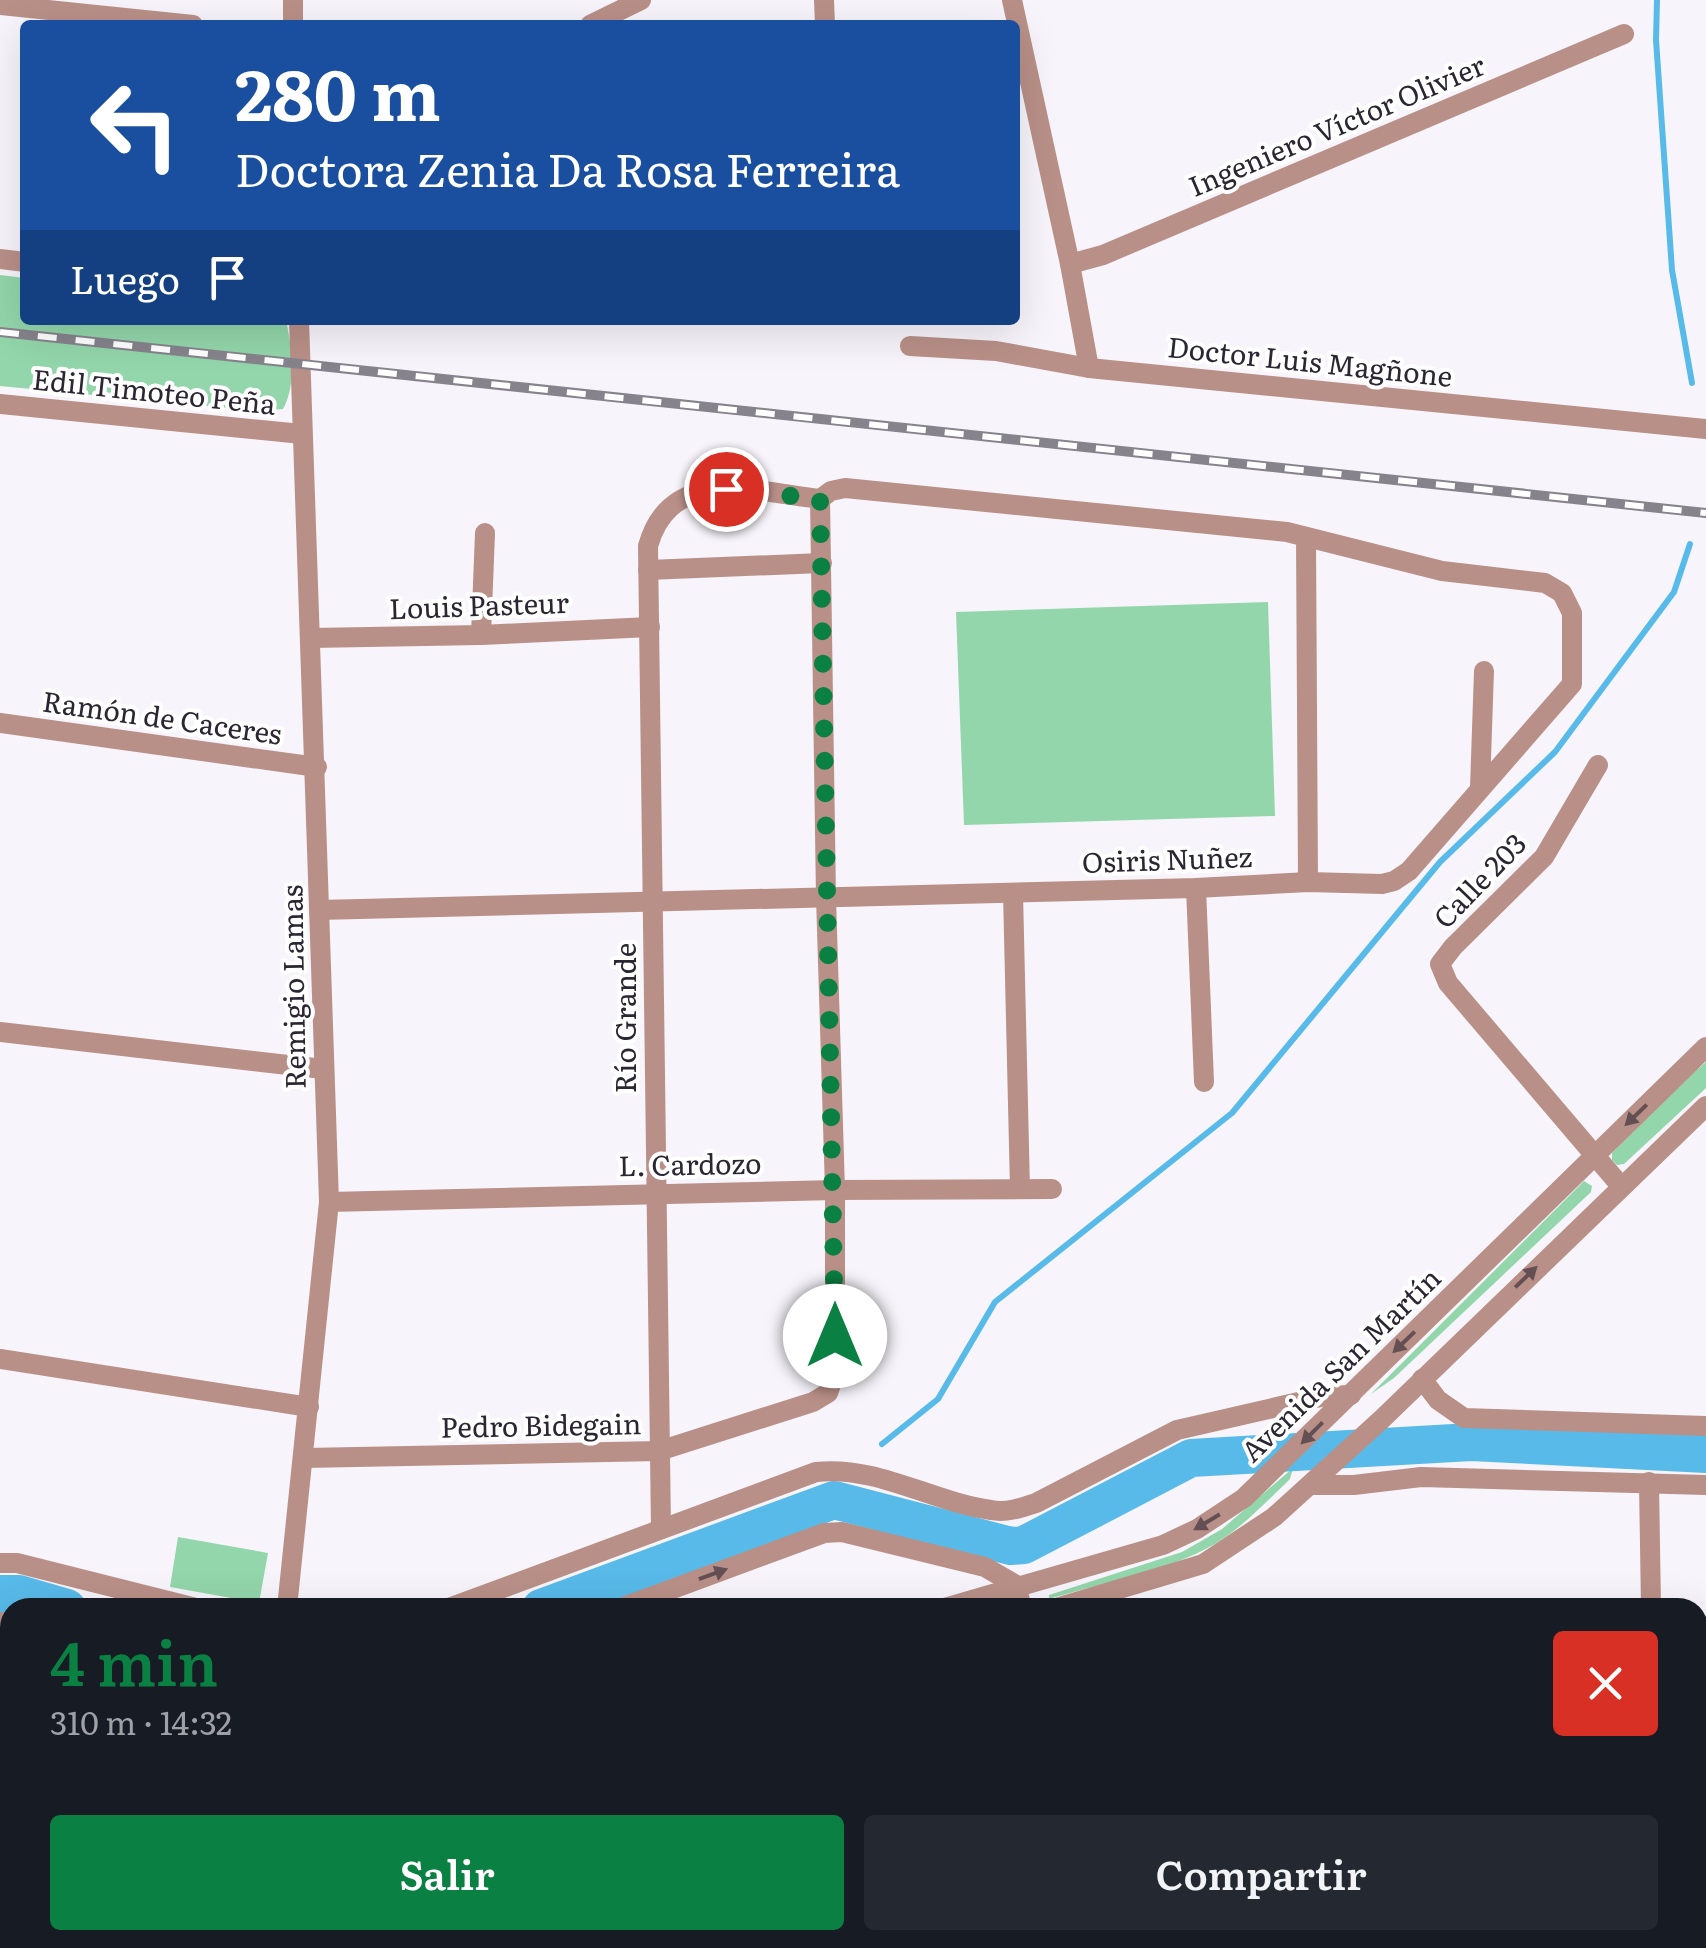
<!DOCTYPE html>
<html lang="es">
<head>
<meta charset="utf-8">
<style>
	:root { --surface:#171b24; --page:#242831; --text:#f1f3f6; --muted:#9ea1a6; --accent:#0b8043 }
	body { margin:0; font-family:Literata,serif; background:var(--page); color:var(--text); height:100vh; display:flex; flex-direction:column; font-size:38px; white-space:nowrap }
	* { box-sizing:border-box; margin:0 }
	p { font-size:32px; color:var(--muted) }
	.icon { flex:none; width:55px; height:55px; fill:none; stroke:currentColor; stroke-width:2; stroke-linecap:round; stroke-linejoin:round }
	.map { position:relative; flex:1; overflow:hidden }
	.sheet { position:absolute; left:0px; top:1598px; width:1708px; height:352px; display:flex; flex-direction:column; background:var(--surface); border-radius:30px 30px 0 0; box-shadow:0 10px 40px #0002 }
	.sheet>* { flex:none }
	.banner { position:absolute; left:20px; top:20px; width:1000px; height:305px; border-radius:10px; box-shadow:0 10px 40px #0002; background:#1a4fa0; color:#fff; overflow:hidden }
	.pin { position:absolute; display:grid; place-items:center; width:85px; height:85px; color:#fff; margin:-42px; border:5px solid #fff; border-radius:50%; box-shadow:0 2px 10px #0007 }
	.me { position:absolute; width:110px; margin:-55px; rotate:0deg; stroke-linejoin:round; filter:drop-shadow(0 0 8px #0008) }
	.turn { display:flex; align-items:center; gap:35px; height:210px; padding:0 50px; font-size:45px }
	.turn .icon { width:130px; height:130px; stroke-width:2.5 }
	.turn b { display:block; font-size:70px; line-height:85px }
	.then { display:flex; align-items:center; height:95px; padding:0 50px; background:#0003; gap:20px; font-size:38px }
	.round { display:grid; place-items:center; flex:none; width:105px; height:105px; border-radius:10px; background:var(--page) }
	.summary { display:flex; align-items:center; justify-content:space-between; height:170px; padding:0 50px }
	h1 { font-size:60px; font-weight:600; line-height:75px; color:var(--accent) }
	.cta { display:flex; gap:20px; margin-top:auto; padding:20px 50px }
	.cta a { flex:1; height:115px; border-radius:10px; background:var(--accent); color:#fff; font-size:40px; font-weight:600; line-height:115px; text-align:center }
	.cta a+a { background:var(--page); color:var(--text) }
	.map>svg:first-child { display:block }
	.green { fill:#93d6ab }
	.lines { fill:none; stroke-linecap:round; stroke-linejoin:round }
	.stream { stroke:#58bae9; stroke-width:6 }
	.river { stroke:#58bae9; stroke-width:38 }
	.minor { stroke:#b99088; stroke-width:20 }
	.rail-casing { stroke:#87838d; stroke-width:10 }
	.rail { stroke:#fff; stroke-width:6; stroke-dasharray:19; stroke-linecap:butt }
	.oneway { fill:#645054 }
	.route { stroke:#0b8043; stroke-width:18; stroke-dasharray:0 32.4 }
	.labels { text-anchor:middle; stroke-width:8; stroke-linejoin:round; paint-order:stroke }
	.street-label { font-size:28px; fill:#2b2632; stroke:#fff }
</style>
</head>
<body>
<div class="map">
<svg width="1706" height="1948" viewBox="0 0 1706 1948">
	<rect width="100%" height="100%" fill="#f7f5fb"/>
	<g class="green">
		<path d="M0,275L25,278V320H286C292,349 297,383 283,409L259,411L0,386Z"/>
		<polygon points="1268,602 1275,816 964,825 956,612"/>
		<polygon points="1706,1062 1706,1088 1624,1164 1617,1165 1612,1160 1612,1153 1678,1086"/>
		<polygon points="1584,1181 1592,1186 1591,1192 1394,1378 1371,1394"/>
		<path d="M1293,1468L1290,1479C1266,1502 1242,1528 1213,1545C1170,1570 1098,1584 1049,1599V1595L1182,1552L1222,1529Z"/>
		<polygon points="178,1537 268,1553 259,1603 170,1587"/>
	</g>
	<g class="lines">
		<g class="stream">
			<polyline points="1657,0 1656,40 1672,270 1692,383"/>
			<polyline points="882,1444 938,1399 995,1302 1232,1113 1440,862 1555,752 1674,592 1690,544"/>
		</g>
		<g class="river">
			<polyline points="0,1594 19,1594 67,1608"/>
			<polyline points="541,1608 834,1500 1011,1546 1024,1545 1191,1458 1471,1442 1706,1454"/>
		</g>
		<g class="minor">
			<polyline points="293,0 293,25"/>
			<polyline points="824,0 825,25"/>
			<polyline points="1012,0 1070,264 1089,368"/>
			<polyline points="0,5 193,25"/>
			<polyline points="590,25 641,0"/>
			<polyline points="0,259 25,262"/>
			<polyline points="1070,264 1103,255 1624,34"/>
			<polyline points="910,346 996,351 1089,368 1706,429"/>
			<polyline points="0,404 302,434"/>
			<polyline points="1306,538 1308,882"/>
			<polyline points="648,570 822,563"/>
			<polyline points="481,635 485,533"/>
			<polyline points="311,638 481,635 650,627"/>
			<polyline points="0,723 317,767"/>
			<polyline points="1598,765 1544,857 1453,947 1440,964 1448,983 1620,1185"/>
			<polyline points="1480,788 1484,671"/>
			<polyline points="1196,888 1204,1082"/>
			<polyline points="1013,893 1020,1189"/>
			<polyline points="319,910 1196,888 1308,882 1382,884 1394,881 1409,871 1572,684 1572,613 1562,593 1545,583 1442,571 1287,532 845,488 831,491 820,499"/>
			<polyline points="0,1032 323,1069"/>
			<polyline points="329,1202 835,1190 1052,1189"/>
			<polyline points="0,1359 309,1407"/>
			<polyline points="1422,1379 1438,1400 1464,1418 1706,1426"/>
			<path d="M305,1458L659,1451L813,1402L828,1393L835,1372V1190L826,897L820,499C757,492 671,464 648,546L661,1529"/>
			<polyline points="1649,1482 1651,1608"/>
			<polyline points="1310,1485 1354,1485 1421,1477 1706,1485"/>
			<polyline points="0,1563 17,1563 196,1608"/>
			<polyline points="287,1608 329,1202 299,320"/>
			<path d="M449,1608L816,1472C877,1465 932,1502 991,1510C1006,1513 1021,1508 1036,1503L1177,1430L1325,1396L1351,1395"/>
			<polyline points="621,1608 824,1533 842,1532 985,1567 1016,1585 1022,1608"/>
			<polyline points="944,1608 1163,1545 1197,1529 1244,1498 1706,1047"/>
			<polyline points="1056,1608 1203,1564 1274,1517 1382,1419 1706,1106"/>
			<polyline points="0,1622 10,1623"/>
			<polyline points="1698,1633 1706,1631"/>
			<polyline points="0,1817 10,1819"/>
			<polyline points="1698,1840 1706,1841"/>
			<polyline points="439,1940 439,1948"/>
			<polyline points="767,1940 771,1948"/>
			<polyline points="249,1948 251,1940"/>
			<polyline points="605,1948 624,1940"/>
			<polyline points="1020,1948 1038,1940"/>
			<polyline points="1311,1948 1312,1940"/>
			<polyline points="1633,1948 1633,1940"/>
		</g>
		<g class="rail-casing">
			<polyline id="rail" points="0,332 1706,513"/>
		</g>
		<use href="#rail" class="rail"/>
	</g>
	<defs><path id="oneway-solid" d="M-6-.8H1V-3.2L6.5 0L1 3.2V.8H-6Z" transform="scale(2.5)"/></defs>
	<g class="oneway">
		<use href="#oneway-solid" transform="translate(1636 1115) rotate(136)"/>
		<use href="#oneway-solid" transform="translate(1526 1277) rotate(-44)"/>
		<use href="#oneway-solid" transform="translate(1404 1342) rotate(136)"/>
		<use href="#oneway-solid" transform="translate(1312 1433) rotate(135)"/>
		<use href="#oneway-solid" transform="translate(1207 1522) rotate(149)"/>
		<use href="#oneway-solid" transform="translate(713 1574) rotate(-20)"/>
	</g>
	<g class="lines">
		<polyline class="route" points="726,489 820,499 835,1336"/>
	</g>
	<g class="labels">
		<g class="street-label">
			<text transform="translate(1337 126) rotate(-23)" y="10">Ingeniero Víctor Olivier</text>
			<text transform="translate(1310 362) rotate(6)" y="10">Doctor Luis Magñone</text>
			<text transform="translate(154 392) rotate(6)" y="10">Edil Timoteo Peña</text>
			<text transform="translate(479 606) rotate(-2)" y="10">Louis Pasteur</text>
			<text transform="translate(162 718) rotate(8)" y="10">Ramón de Caceres</text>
			<text transform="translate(1167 860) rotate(-2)" y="10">Osiris Nuñez</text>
			<text transform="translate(1480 881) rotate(-46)" y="10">Calle 203</text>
			<text transform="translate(294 987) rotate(-91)" y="10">Remigio Lamas</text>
			<text transform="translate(626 1018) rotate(-90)" y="10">Río Grande</text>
			<text transform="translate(690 1165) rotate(-1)" y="10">L. Cardozo</text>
			<text transform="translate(1341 1365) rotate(-44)" y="10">Avenida San Martín</text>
			<text transform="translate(541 1426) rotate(-1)" y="10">Pedro Bidegain</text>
		</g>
	</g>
</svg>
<div class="pin" style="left:726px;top:489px;background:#d93025"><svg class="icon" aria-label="arrive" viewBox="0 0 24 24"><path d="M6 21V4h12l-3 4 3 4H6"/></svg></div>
<svg class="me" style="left:835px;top:1336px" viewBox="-20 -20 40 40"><circle r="19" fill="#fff"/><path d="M0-13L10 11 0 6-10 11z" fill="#0b8043"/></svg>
<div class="banner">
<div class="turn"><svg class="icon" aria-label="left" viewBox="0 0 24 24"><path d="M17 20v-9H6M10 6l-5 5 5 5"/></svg><div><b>280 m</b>Doctora Zenia Da Rosa Ferreira</div></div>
<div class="then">Luego<svg class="icon" aria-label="arrive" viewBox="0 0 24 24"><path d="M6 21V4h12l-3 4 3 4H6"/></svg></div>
</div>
<section class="sheet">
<div class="summary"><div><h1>4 min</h1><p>310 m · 14:32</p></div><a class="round" style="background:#d93025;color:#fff"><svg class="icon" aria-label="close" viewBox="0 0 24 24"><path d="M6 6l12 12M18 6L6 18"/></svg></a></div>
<div class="cta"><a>Salir</a><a>Compartir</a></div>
</section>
</div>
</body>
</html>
